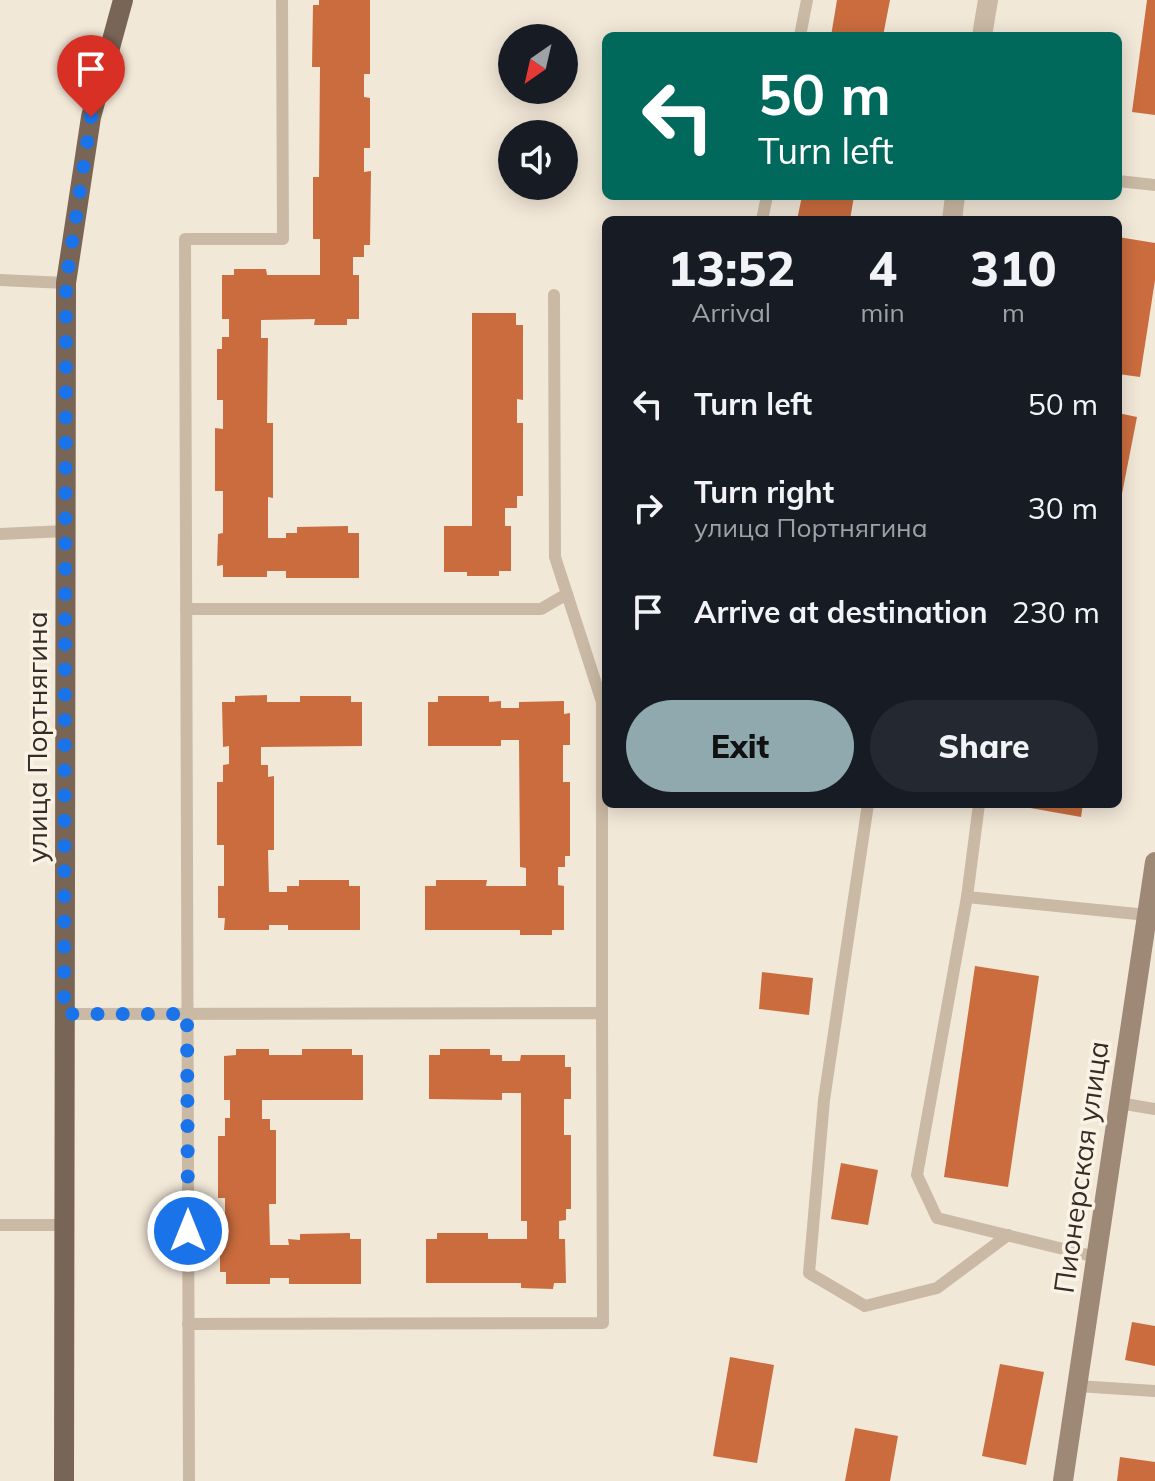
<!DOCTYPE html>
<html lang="en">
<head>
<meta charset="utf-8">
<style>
	:root { --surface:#171b24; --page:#242831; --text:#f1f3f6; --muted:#9ea1a6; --accent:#90a9af }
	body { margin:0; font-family:Mulish,sans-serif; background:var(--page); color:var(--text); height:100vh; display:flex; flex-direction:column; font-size:30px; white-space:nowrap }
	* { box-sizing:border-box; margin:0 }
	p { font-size:26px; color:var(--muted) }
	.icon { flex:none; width:44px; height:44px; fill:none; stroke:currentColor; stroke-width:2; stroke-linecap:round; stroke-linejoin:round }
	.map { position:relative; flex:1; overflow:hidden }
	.details { position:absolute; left:602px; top:216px; width:520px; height:592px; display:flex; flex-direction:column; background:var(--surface); border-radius:12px; box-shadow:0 4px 20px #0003 }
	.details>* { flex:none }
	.top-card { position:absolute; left:602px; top:32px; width:520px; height:168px; border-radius:12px; box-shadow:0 4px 20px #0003; background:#00695c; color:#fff; overflow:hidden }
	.needle { width:52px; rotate:214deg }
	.fabs { position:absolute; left:498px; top:24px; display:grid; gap:16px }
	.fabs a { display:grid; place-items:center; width:80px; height:80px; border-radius:50%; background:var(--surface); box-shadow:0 4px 20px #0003; font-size:40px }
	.pin { position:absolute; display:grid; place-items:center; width:68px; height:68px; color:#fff; margin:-82px -34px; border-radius:50% 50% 50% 0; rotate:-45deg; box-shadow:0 0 8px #0007 }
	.pin .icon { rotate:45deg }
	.me { position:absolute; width:88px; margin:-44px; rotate:0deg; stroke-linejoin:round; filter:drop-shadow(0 0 6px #0008) }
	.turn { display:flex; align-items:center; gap:28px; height:168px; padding:0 24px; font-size:36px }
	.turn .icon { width:104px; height:104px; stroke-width:2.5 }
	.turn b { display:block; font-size:56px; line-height:68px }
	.eta { display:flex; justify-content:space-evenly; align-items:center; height:136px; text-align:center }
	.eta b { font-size:48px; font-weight:800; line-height:56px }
	.cta { display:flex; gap:16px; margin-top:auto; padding:16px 24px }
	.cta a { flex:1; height:92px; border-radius:48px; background:var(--accent); color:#111; font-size:32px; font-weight:800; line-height:92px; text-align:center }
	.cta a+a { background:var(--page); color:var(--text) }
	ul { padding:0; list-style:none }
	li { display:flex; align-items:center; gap:24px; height:104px; padding:0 24px }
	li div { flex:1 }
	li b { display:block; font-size:30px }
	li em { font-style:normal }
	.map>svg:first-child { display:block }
	.building { fill:#ca6c3e }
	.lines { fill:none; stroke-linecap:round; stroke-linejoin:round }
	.lane { stroke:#cab9a4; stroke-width:12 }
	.street { stroke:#cab9a4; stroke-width:20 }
	.secondary { stroke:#9e8876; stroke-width:20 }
	.primary { stroke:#786556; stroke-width:20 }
	.route { stroke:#1a73e8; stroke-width:14; stroke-dasharray:0 25.2 }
	.labels { text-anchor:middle; stroke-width:7; stroke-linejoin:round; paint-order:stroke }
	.street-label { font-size:28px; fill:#352c26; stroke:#faf2e5 }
</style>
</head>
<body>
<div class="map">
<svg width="1155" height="1481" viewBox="0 0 1155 1481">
	<rect width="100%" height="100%" fill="#f2e8d8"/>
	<g class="building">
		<polygon points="319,0 370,0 370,74 364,74 364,97 370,98 370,148 364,148 364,172 371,171 370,245 364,245 364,257 353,257 353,275 359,275 359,319 347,319 347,325 314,325 315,319 261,320 261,338 268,338 267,423 273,423 273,498 268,497 268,538 286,538 286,533 297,533 297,527 348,526 348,533 359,533 359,578 286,578 286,571 267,571 267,577 223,577 223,565 217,566 218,534 223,533 223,491 215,491 215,428 223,429 223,400 217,400 217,349 222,349 222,337 229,337 229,319 222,319 222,275 234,275 234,269 266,269 267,275 320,275 320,239 313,239 313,177 319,177 320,67 312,67 313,5 319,5"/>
		<polygon points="837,0 890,0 883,36 831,36"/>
		<polygon points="1147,0 1155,0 1155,115 1132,112"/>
		<polygon points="802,196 854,196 850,220 797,220"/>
		<polygon points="1118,237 1155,243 1155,280 1140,377 1118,374"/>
		<polygon points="472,313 516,313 516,325 523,325 523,400 517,399 517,423 523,423 523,496 517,496 517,508 505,508 505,526 511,526 511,571 499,571 499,576 467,576 467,572 444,572 444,526 472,526"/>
		<polygon points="1118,413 1137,417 1119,509 1118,509"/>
		<polygon points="267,695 267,702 300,702 300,696 351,696 351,702 362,702 362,746 261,747 261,765 268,765 268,777 274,776 274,850 268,850 269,892 287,892 287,886 299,886 299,880 349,880 349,886 360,886 360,930 288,930 288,925 269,925 269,930 224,930 225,918 218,918 218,886 224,886 224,845 217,845 217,782 223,782 223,765 229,764 229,746 223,747 222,702 235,702 235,696"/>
		<polygon points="438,696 489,696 489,702 501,701 501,708 519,708 519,702 564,701 564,714 570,713 570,745 563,745 563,782 570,782 570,856 565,856 565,867 558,867 558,885 564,886 564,930 552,930 552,935 520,935 520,930 425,930 425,886 436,886 436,880 487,880 486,886 526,886 526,868 520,867 519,740 501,740 501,746 428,746 428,702 438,702"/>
		<polygon points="1019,804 1083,804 1081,817 1019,806"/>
		<polygon points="975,966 1039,976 1008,1187 944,1177"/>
		<polygon points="762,972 813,978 809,1015 759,1009"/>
		<polygon points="236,1049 269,1049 269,1055 302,1055 302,1049 352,1049 352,1055 363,1055 363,1100 262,1100 262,1119 270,1119 270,1130 276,1130 276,1204 269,1204 270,1245 289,1245 288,1239 300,1240 300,1234 350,1233 350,1239 361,1239 361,1284 289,1284 289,1278 270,1278 270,1284 226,1284 226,1272 220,1272 220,1239 225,1239 225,1198 218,1198 218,1136 225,1136 225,1118 230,1118 230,1100 224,1100 224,1056 236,1055"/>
		<polygon points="440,1049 490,1049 490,1055 502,1055 502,1061 520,1061 521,1055 565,1055 565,1067 571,1067 571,1099 564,1099 564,1135 571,1135 571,1209 566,1209 566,1220 559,1221 559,1239 565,1239 566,1283 554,1283 553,1289 521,1288 521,1283 426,1283 426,1239 437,1239 437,1233 488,1233 488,1239 527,1239 527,1221 521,1221 521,1093 502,1093 502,1100 429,1099 429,1055 440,1055"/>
		<polygon points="841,1163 878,1170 868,1225 831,1219"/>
		<polygon points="1132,1322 1155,1326 1155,1366 1125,1360"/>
		<polygon points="730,1357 774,1365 757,1463 713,1456"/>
		<polygon points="1000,1364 1044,1372 1026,1465 982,1456"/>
		<polygon points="855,1428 898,1436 890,1481 845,1481"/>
		<polygon points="1120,1457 1155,1462 1155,1481 1117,1481"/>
	</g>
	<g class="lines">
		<g class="lane">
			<polyline points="800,36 807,0"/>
			<polyline points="1118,181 1155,185"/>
			<polyline points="762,220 767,196"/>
			<polyline points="0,280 66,283"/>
			<polyline points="554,295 555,557 602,702 602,1013"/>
			<polyline points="0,534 65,531"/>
			<polyline points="186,609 541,609 567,594"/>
			<polyline points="868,804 824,1100 809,1273 865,1306 937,1288 1008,1235"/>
			<polyline points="979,804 967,897 917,1175 937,1218 1096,1257"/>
			<polyline points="967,897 1147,915"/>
			<polyline points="64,1014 602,1013 603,1323 188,1324"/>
			<polyline points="1119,1103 1155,1109"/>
			<polyline points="0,1225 64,1225"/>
			<polyline points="1077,1386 1155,1391"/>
			<polyline points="189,1481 185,239 283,239 282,0"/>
		</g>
		<g class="street">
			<polyline points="982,36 988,0"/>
			<polyline points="952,220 955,196"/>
		</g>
		<polyline class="secondary" points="1063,1481 1155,862"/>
		<polyline class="primary" points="64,1481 66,283 91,117 123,0"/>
	</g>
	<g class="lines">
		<polyline class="route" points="91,117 66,283 64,1014 187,1014 188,1231"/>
	</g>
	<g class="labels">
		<g class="street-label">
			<text transform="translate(37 737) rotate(-90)" y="10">улица Портнягина</text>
			<text transform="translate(1081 1167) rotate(-82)" y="10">Пионерская улица</text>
		</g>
	</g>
</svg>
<div class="fabs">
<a><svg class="needle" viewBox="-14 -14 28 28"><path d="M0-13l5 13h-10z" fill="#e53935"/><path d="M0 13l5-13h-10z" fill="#9ea1a6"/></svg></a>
<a><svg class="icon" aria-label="sound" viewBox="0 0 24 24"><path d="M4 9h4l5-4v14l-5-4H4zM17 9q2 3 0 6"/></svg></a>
</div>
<div class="pin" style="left:91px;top:117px;background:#d93025"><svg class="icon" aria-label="arrive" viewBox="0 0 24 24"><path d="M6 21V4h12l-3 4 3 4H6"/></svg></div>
<svg class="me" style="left:188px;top:1231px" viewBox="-20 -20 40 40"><circle r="17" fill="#1a73e8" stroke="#fff" stroke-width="3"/><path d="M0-11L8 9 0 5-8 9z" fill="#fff"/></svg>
<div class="top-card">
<div class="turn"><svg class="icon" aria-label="left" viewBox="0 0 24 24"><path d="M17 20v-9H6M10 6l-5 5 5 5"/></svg><div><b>50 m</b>Turn left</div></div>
</div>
<section class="details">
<div class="eta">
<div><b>13:52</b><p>Arrival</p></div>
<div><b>4</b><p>min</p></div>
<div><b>310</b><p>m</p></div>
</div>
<ul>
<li><svg class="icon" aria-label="left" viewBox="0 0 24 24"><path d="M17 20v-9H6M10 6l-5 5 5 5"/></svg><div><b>Turn left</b></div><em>50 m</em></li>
<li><svg class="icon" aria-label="right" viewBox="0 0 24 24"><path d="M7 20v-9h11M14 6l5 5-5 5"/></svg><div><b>Turn right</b><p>улица Портнягина</p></div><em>30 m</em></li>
<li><svg class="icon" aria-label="arrive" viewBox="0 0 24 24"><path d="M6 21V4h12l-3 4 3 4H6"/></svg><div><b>Arrive at destination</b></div><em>230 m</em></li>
</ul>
<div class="cta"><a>Exit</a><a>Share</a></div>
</section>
</div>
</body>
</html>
